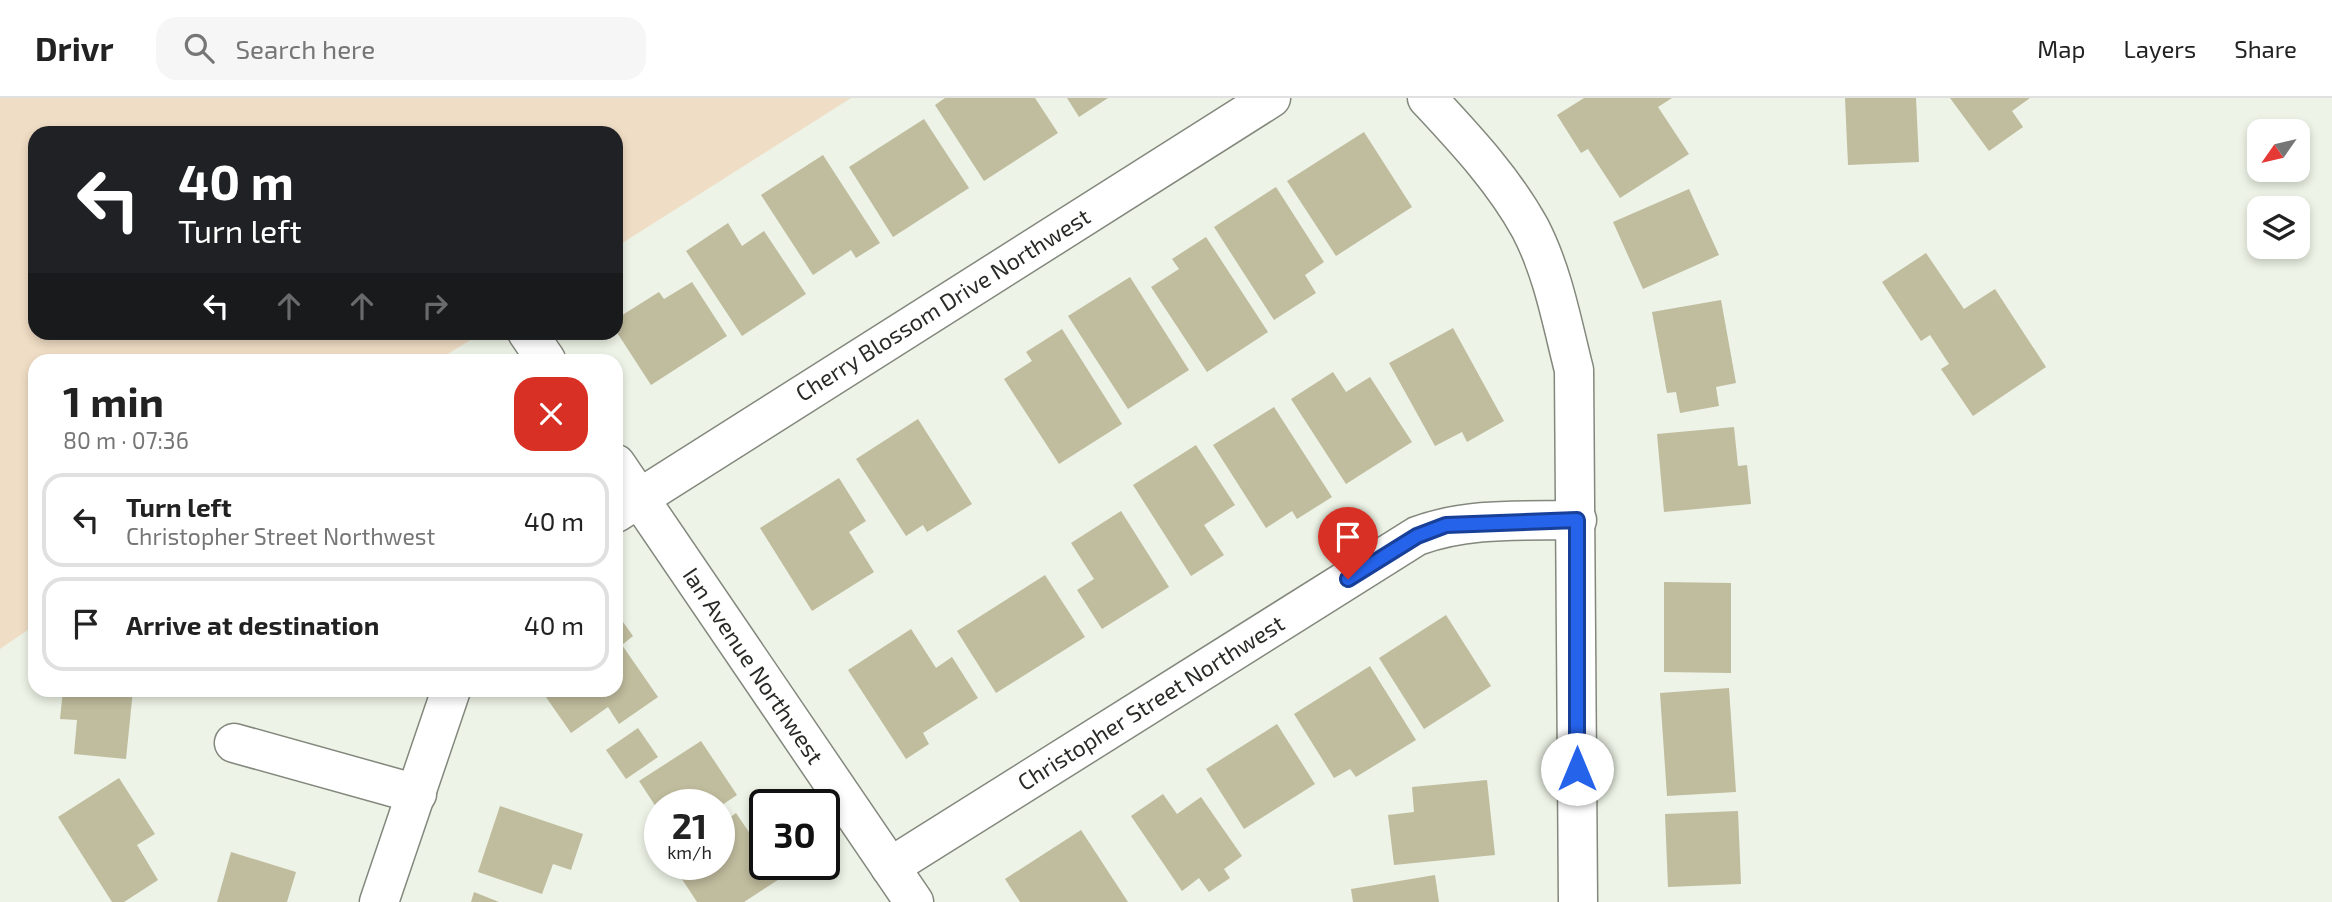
<!DOCTYPE html>
<html lang="en">
<head>
<meta charset="utf-8">
<style>
	:root { --surface:#fff; --page:#f6f6f6; --text:#222; --muted:#767676; --line:#e0e0e0 }
	body { margin:0; font-family:"Exo 2",sans-serif; background:var(--page); color:var(--text); height:100vh; display:flex; flex-direction:column; font-size:26px; white-space:nowrap }
	* { box-sizing:border-box; margin:0 }
	p { font-size:23px; color:var(--muted) }
	.icon { flex:none; width:38px; height:38px; fill:none; stroke:currentColor; stroke-width:2; stroke-linecap:round; stroke-linejoin:round }
	.map { position:relative; flex:1; overflow:hidden }
	.side { position:absolute; left:28px; top:256px; width:595px; height:343px; display:flex; flex-direction:column; background:var(--surface); border-radius:21px; box-shadow:0 4px 10px #0003 }
	.side>* { flex:none }
	.guide { position:absolute; left:28px; top:28px; width:595px; height:214px; border-radius:21px; box-shadow:0 4px 10px #0003; background:#202124; color:#fff; overflow:hidden }
	.needle { width:46px; rotate:236deg }
	.controls { position:absolute; left:2247px; top:21px; display:grid; gap:14px }
	.controls a { display:grid; place-items:center; width:63px; height:63px; border-radius:14px; background:var(--surface); box-shadow:0 4px 10px #0003; font-size:35px }
	.speed { position:absolute; left:644px; top:691px; display:flex; gap:14px; font-size:35px; font-weight:700; text-align:center }
	.speed>* { display:grid; place-content:center; width:91px; height:91px; border-radius:50%; background:var(--surface); box-shadow:0 4px 10px #0003; line-height:1 }
	.speed small { font-size:18px; font-weight:400 }
	.speed .limit { border:4px solid #111; border-radius:10px; background:#fff; color:#111 }
	.pin { position:absolute; display:grid; place-items:center; width:60px; height:60px; color:#fff; margin:-72px -30px; border-radius:50% 50% 50% 0; rotate:-45deg; box-shadow:0 0 7px #0007 }
	.pin .icon { rotate:45deg }
	.me { position:absolute; width:77px; margin:-38px; rotate:0deg; stroke-linejoin:round; filter:drop-shadow(0 0 5px #0008) }
	.turn { display:flex; align-items:center; gap:24px; height:147px; padding:0 35px; font-size:32px }
	.turn .icon { width:91px; height:91px; stroke-width:2.5 }
	.turn b { display:block; font-size:49px; line-height:60px }
	.lanes { display:flex; align-items:center; height:66px; padding:0 35px; background:#0003; justify-content:center; gap:35px; direction:ltr }
	.lanes .off { opacity:.35 }
	.round { display:grid; place-items:center; flex:none; width:74px; height:74px; border-radius:21px; background:var(--page) }
	.headline { display:flex; align-items:center; justify-content:space-between; height:119px; padding:0 35px }
	h1 { font-size:42px; font-weight:700; line-height:52px }
	ul { padding:0; list-style:none }
	li { display:flex; align-items:center; gap:21px; height:94px; margin:0 14px 10px; padding:0 21px; border:4px solid var(--line); border-radius:21px }
	li div { flex:1 }
	li b { display:block; font-size:26px }
	li em { font-style:normal }
	header { display:flex; align-items:center; gap:42px; box-sizing:border-box; height:98px; padding:0 35px; background:var(--surface); border-bottom:2px solid var(--line) }
	header strong { font-size:33px }
	nav { display:flex; gap:38px; margin-inline-start:auto; font-size:24px }
	.search { width:490px; height:63px; background:var(--page); display:flex; align-items:center; gap:18px; box-sizing:border-box; padding:0 24px; border-radius:21px; color:var(--muted); font-size:26px }
	.map>svg:first-child { display:block }
	.green { fill:#f0ddc5 }
	.building { fill:#c0bc9e }
	.lines { fill:none; stroke-linecap:round; stroke-linejoin:round }
	.minor-casing { stroke:#83887d; stroke-width:41 }
	.minor { stroke:#fff; stroke-width:38 }
	.route-casing { stroke:#184099; stroke-width:18 }
	.route { stroke:#2563eb; stroke-width:12 }
	.labels { text-anchor:middle; stroke-width:7; stroke-linejoin:round; paint-order:stroke }
	.street-label { font-size:23px; fill:#292b27; stroke:#fff }
</style>
</head>
<body>
<header>
<strong>Drivr</strong>
<div class="search"><svg class="icon" aria-label="search" viewBox="0 0 24 24"><circle cx="10" cy="10" r="6"/><path d="M15 15l6 6"/></svg>Search here</div>
<nav><a>Map</a><a>Layers</a><a>Share</a></nav>
</header>
<div class="map">
<svg width="2332" height="804" viewBox="0 0 2332 804">
	<rect width="100%" height="100%" fill="#edf3e6"/>
	<polygon class="green" points="0,0 851,0 616,149 616,35 35,35 35,234 482,235 438,262 35,262 35,527 0,551"/>
	<g class="building">
		<polygon points="945,0 1035,0 1058,35 984,83 935,7"/>
		<polygon points="1067,0 1108,0 1079,19"/>
		<polygon points="1584,0 1672,0 1658,9 1689,56 1620,100 1588,51 1581,55 1557,17"/>
		<polygon points="1845,0 1916,0 1919,64 1848,67"/>
		<polygon points="1950,0 2030,0 2012,13 2023,29 1989,53"/>
		<polygon points="924,21 969,90 893,139 849,69"/>
		<polygon points="1364,34 1412,109 1336,158 1287,83"/>
		<polygon points="823,57 880,145 856,160 851,152 813,177 761,97"/>
		<polygon points="1276,89 1324,164 1305,177 1316,195 1274,222 1214,129"/>
		<polygon points="1689,91 1719,157 1643,191 1613,124"/>
		<polygon points="728,125 742,148 764,133 806,196 742,238 686,153"/>
		<polygon points="1206,139 1268,234 1207,274 1151,189 1179,171 1172,161"/>
		<polygon points="1926,155 1964,211 1995,191 2046,269 1973,318 1941,271 1949,266 1930,237 1921,243 1882,184"/>
		<polygon points="1130,179 1189,272 1128,311 1068,218"/>
		<polygon points="692,184 727,238 651,287 616,233 616,221 659,194 664,201"/>
		<polygon points="1721,202 1736,285 1716,289 1719,308 1680,315 1676,294 1667,295 1652,214"/>
		<polygon points="1453,230 1504,323 1467,344 1462,334 1435,348 1389,265"/>
		<polygon points="1062,231 1122,326 1059,366 1004,281 1032,263 1026,254"/>
		<polygon points="1333,274 1346,294 1370,279 1412,344 1346,386 1291,301"/>
		<polygon points="1274,309 1332,399 1297,421 1292,413 1266,430 1213,347"/>
		<polygon points="918,321 972,406 927,434 923,427 906,438 856,361"/>
		<polygon points="1734,329 1738,368 1747,367 1751,406 1664,414 1657,336"/>
		<polygon points="1196,347 1235,407 1204,427 1224,457 1191,478 1133,387"/>
		<polygon points="839,380 866,423 849,434 874,474 812,513 760,430"/>
		<polygon points="1121,413 1169,489 1102,531 1077,492 1094,481 1071,445"/>
		<polygon points="1045,477 1085,539 996,595 957,533"/>
		<polygon points="1664,484 1731,485 1731,575 1664,574"/>
		<polygon points="616,514 633,538 622,547 658,599 619,626 608,609 571,635 541,592 616,592"/>
		<polygon points="1446,517 1491,588 1424,631 1379,560"/>
		<polygon points="911,531 936,570 952,559 978,600 923,635 929,646 906,661 848,572"/>
		<polygon points="1370,568 1416,642 1356,679 1350,671 1334,680 1294,616"/>
		<polygon points="1729,590 1736,694 1667,698 1660,595"/>
		<polygon points="63,592 133,592 126,661 74,656 77,622 60,621"/>
		<polygon points="1277,626 1315,686 1244,731 1206,671"/>
		<polygon points="638,630 658,659 626,681 606,652"/>
		<polygon points="701,643 737,697 719,709 660,707 660,715 639,683"/>
		<polygon points="119,680 155,736 137,747 158,782 124,804 112,804 58,719"/>
		<polygon points="1487,682 1495,757 1394,767 1388,717 1414,714 1412,689"/>
		<polygon points="1163,696 1177,716 1201,699 1242,758 1224,771 1230,780 1209,794 1199,780 1182,793 1131,718"/>
		<polygon points="500,708 583,736 571,772 553,766 542,796 478,774"/>
		<polygon points="1738,713 1741,786 1668,789 1665,716"/>
		<polygon points="736,715 755,743 765,736 765,766 785,766 790,774 744,804 697,804 672,766 719,766 719,727"/>
		<polygon points="1081,732 1128,804 1020,804 1005,781"/>
		<polygon points="231,754 296,774 287,804 217,804"/>
		<polygon points="1435,777 1439,804 1353,804 1351,791"/>
		<polygon points="474,794 499,804 471,804"/>
	</g>
	<g class="lines">
		<g class="minor-casing">
			<g id="minor">
				<path d="M1427,0C1465,41 1503,81 1530,130C1553,174 1562,225 1574,272L1578,804"/>
				<polyline points="527,234 546,262"/>
				<polyline points="616,366 914,804"/>
				<polyline points="616,415 1271,0"/>
				<polyline points="234,645 417,696"/>
				<path d="M890,769L1417,438C1468,419 1523,423 1577,422"/>
				<polyline points="379,804 451,592"/>
			</g>
		</g>
		<use href="#minor" class="minor"/>
	</g>
	<g class="lines">
		<g class="route-casing">
			<polyline id="route" points="1348,481 1417,438 1446,427 1577,422 1577,671"/>
		</g>
		<use href="#route" class="route"/>
	</g>
	<g class="labels">
		<g class="street-label">
			<text transform="translate(943 207) rotate(-32)" y="8">Cherry Blossom Drive Northwest</text>
			<text transform="translate(753 568) rotate(56)" y="8">Ian Avenue Northwest</text>
			<text transform="translate(1151 605) rotate(-32)" y="8">Christopher Street Northwest</text>
		</g>
	</g>
</svg>
<div class="controls">
<a><svg class="needle" viewBox="-14 -14 28 28"><path d="M0-13l5 13h-10z" fill="#e53935"/><path d="M0 13l5-13h-10z" fill="#767676"/></svg></a>
<a><svg class="icon" aria-label="layers" viewBox="0 0 24 24"><path d="M12 4l9 5-9 5-9-5zM3 14l9 5 9-5"/></svg></a>
</div>
<div class="speed"><div>21<small>km/h</small></div><div class="limit">30</div></div>
<div class="pin" style="left:1348px;top:481px;background:#d93025"><svg class="icon" aria-label="arrive" viewBox="0 0 24 24"><path d="M6 21V4h12l-3 4 3 4H6"/></svg></div>
<svg class="me" style="left:1577px;top:671px" viewBox="-20 -20 40 40"><circle r="19" fill="#fff"/><path d="M0-13L10 11 0 6-10 11z" fill="#2563eb"/></svg>
<div class="guide">
<div class="turn"><svg class="icon" aria-label="left" viewBox="0 0 24 24"><path d="M17 20v-9H6M10 6l-5 5 5 5"/></svg><div><b>40 m</b>Turn left</div></div>
<div class="lanes"><svg class="icon" aria-label="left" viewBox="0 0 24 24"><path d="M17 20v-9H6M10 6l-5 5 5 5"/></svg><svg class="icon off" aria-label="ahead" viewBox="0 0 24 24"><path d="M12 20V5M6 11l6-6 6 6"/></svg><svg class="icon off" aria-label="ahead" viewBox="0 0 24 24"><path d="M12 20V5M6 11l6-6 6 6"/></svg><svg class="icon off" aria-label="right" viewBox="0 0 24 24"><path d="M7 20v-9h11M14 6l5 5-5 5"/></svg></div>
</div>
<section class="side">
<div class="headline"><div><h1>1 min</h1><p>80 m · 07:36</p></div><a class="round" style="background:#d93025;color:#fff"><svg class="icon" aria-label="close" viewBox="0 0 24 24"><path d="M6 6l12 12M18 6L6 18"/></svg></a></div>
<ul>
<li><svg class="icon" aria-label="left" viewBox="0 0 24 24"><path d="M17 20v-9H6M10 6l-5 5 5 5"/></svg><div><b>Turn left</b><p>Christopher Street Northwest</p></div><em>40 m</em></li>
<li><svg class="icon" aria-label="arrive" viewBox="0 0 24 24"><path d="M6 21V4h12l-3 4 3 4H6"/></svg><div><b>Arrive at destination</b></div><em>40 m</em></li>
</ul>
</section>
</div>
</body>
</html>
